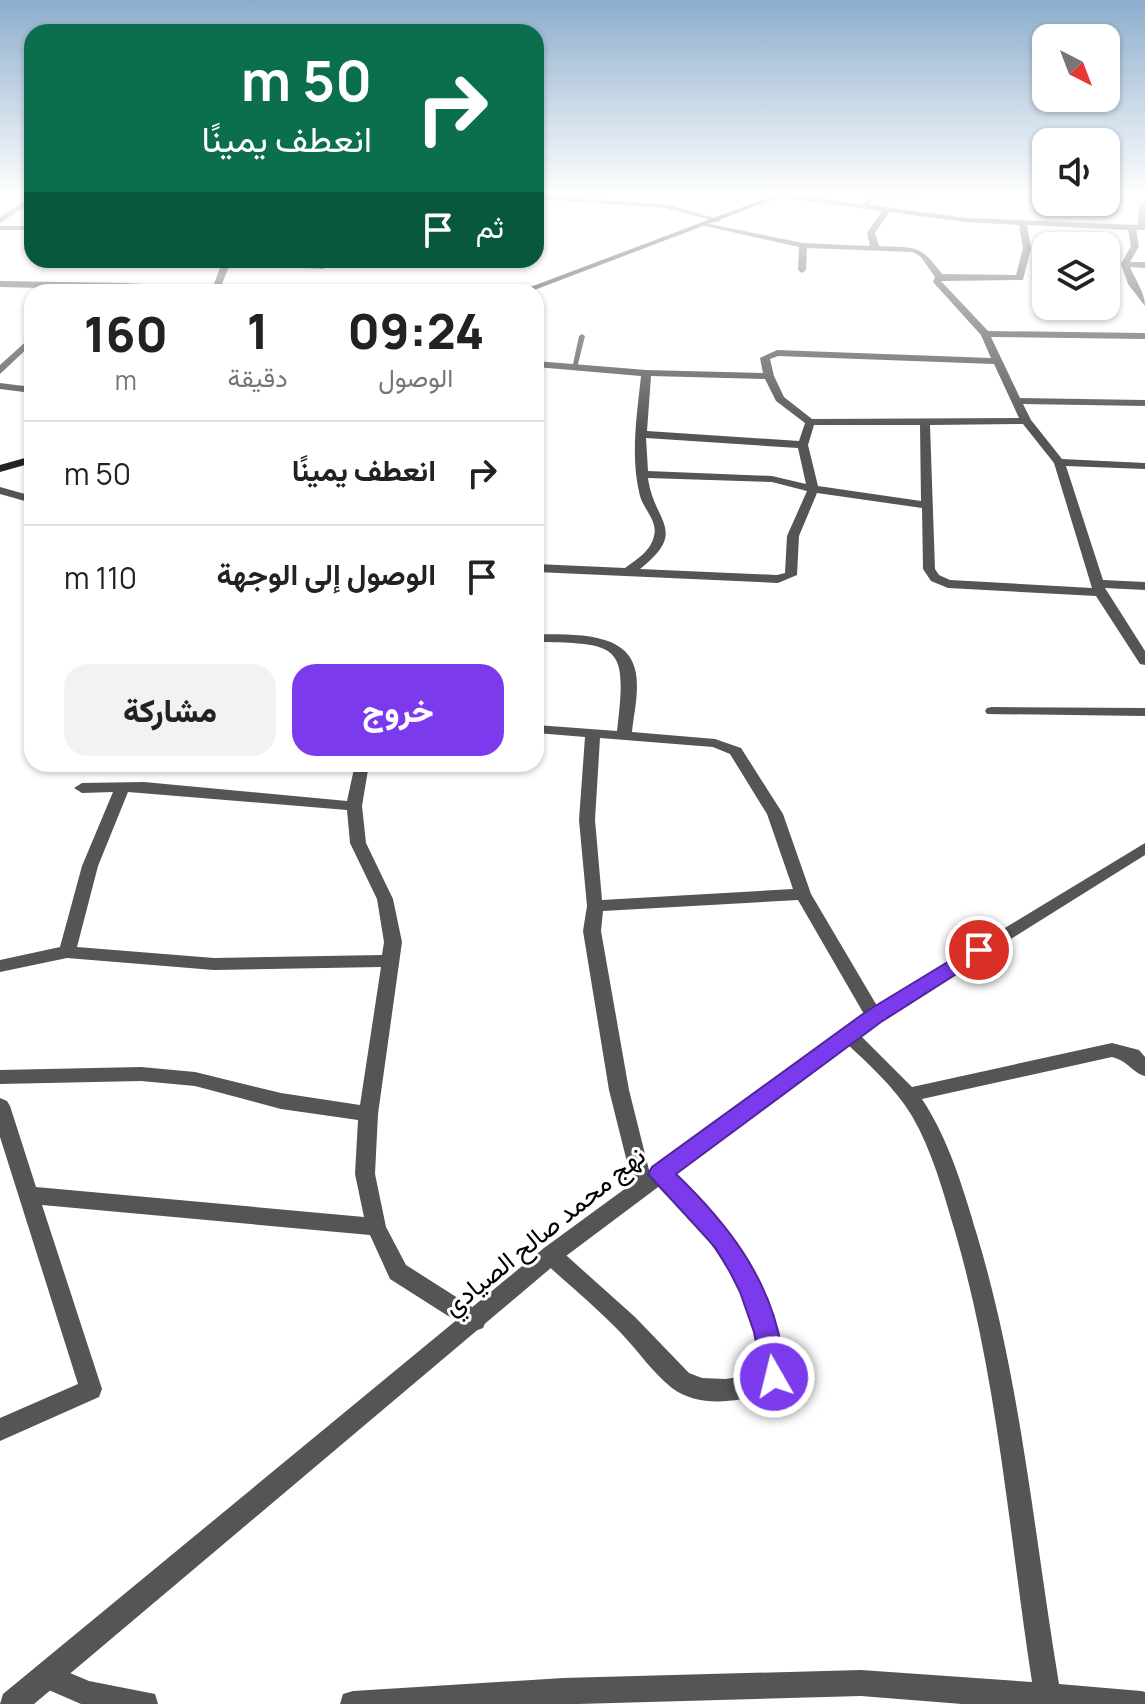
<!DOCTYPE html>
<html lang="ar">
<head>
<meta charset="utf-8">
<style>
	:root { --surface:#fff; --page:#f2f2f2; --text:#222; --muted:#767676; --line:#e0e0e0; --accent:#7c3aed }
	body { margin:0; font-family:Manrope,Vazirmatn,sans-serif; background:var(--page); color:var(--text); direction:rtl; height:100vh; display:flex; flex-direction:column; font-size:30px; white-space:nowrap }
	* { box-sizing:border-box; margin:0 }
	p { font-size:26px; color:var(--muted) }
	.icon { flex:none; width:44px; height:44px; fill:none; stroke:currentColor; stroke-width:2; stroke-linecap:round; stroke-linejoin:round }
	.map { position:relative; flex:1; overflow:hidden; direction:ltr }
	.panel { position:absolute; left:24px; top:284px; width:520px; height:488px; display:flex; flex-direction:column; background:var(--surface); border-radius:24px; box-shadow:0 2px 6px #0004; direction:rtl }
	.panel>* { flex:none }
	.banner { position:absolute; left:24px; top:24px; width:520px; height:244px; border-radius:24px; box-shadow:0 2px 6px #0004; direction:rtl; background:#0b6e4f; color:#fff; overflow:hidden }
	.needle { width:52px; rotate:138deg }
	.tools { position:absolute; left:1032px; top:24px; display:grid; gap:16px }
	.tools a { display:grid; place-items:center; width:88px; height:88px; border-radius:16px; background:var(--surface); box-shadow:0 2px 6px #0004; font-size:40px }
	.pin { position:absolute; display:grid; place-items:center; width:68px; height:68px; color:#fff; margin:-34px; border:4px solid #fff; border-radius:50%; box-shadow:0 2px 8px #0007 }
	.me { position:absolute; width:88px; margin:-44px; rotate:352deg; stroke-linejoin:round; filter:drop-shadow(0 0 6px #0008) }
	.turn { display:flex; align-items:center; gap:28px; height:168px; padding:0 40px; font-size:36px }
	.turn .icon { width:104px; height:104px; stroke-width:2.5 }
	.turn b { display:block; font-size:56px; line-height:68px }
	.then { display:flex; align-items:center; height:76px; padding:0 40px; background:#0003; gap:16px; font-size:30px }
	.eta { display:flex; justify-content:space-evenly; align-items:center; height:136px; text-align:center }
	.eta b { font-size:48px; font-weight:800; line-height:56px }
	.primary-button { display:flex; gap:16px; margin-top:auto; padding:16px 40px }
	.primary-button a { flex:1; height:92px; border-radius:24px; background:var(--accent); color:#fff; font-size:32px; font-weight:800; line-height:92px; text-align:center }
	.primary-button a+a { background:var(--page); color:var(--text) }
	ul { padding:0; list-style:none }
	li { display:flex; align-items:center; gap:24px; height:104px; padding:0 40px; border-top:2px solid var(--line) }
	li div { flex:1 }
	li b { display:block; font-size:30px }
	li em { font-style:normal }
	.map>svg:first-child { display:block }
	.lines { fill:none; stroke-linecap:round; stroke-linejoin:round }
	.service { fill:#555; fill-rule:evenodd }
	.minor { fill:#555; fill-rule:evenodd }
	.tertiary { fill:#555; fill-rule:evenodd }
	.secondary { fill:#222; fill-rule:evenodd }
	.route { fill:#7c3aed; stroke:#51269a; stroke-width:2 }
	.labels { text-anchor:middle; stroke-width:6; stroke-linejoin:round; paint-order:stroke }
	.near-street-label { font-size:26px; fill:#000; stroke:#fff }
</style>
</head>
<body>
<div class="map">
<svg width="1145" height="1704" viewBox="0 0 1145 1704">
	<rect width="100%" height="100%" fill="#fff"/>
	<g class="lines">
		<g class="service">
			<polygon points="874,193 913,195 915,196 913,197 877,195 866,208 862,208 862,206"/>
			<polygon points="582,334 585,336 577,368 572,369 579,336"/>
		</g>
		<g class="minor">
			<path d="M781,193L966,218L1138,225L1139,205L1145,203V230H1136L1139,246L1130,262H1145V268L1130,267C1135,280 1145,292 1145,306L1128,284L1121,264L1131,246L1128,230L1027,225L1031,248L1023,280L941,281L988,331L1145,333V339L991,337L1020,398L1145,400V406L1023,404L1031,420L1062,459L1145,463V469L1066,466L1103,580L1145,582V590L1105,588L1145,651V665L1140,664L1096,596L948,588L931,581L923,569L922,508L817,493L799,536L797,575L778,583L536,572V564L625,568C636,560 651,551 654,536C658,521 644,510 640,496C630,458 637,414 641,376L536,367V361L646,370L763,373L760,358L777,350L991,358L981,335L933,282L935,277L921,257L913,252L807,248L806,270L802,273L798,270L799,247L701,225L705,223L803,243L870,246L867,233L882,211L778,197ZM889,212L966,222L1019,225L1023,248L1016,275L942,274C919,243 915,248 879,246L875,233ZM778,356L994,364L1019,418L812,419L784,397L774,376L770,359ZM651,376L765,379L776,401L805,423L799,441L647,431ZM1023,424L1054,463L1092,588L950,580L939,575L935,569L930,425ZM814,425H920L921,501L818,486L808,445ZM646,438L798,448L806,484L772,476L648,471ZM648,478L772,482L807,491L787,536L785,573L777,575L640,569C689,530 654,523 648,478Z"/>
			<polygon points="536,195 665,204 722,220 718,222 665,208 536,199"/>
			<polygon points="32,197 32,202 0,223 0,217"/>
			<rect x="0" y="226" width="32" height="4"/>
			<polygon points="223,260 323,263 327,266 323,269 230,264 222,284 248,284 252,287 248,290 220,290 219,292 0,287 0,281 127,283 212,289"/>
			<polygon points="32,336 32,344 0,374 0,365"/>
			<polygon points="0,383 32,387 32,393 0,389"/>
			<polygon points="0,487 32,496 32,503 0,494"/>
			<path d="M536,634C567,635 626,630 635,669C640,689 634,712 632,732L715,739L741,748L783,814L811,894L883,1016L880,1021H868L798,900L603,911L601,931L629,1090L650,1174L653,1168C669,1163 681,1182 692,1192C731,1233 762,1279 777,1334C782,1352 788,1369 780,1388C748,1400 703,1411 672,1388C653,1373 638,1351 621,1333C597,1308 569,1285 544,1262L540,1255L544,1248L551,1246L558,1248L635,1317L689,1373L702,1378L726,1379L762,1373C764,1319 723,1255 688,1216C676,1203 658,1190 650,1175L653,1186L650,1192L643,1194L636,1192L633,1186L609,1090L583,931L587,906L579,820L585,737L536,733V725L617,731C627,646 622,643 536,642ZM600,738L713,747L730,754L767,814L793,889L602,900L595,820Z"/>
			<polygon points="992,707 1145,708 1145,716 987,714 985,711 987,708"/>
			<path d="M355,764H369L362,806L366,843L393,899L402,942L378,1114L375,1174L386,1227L406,1265L483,1314L486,1321L483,1328L475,1331L467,1328L390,1279L370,1235L42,1205L102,1389L99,1397L0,1441V1418L78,1384L0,1137V1098L7,1101L10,1106L36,1187L364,1217L355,1174L358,1120L281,1109L195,1086L141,1081L0,1084V1070L141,1067L195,1072L281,1093L360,1105L381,967L214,970L67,958L0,972V960L60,947L82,866L113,792L82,793L74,788L82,783L144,782L347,801ZM128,792L347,810L350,843L377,899L384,942L382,955L214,958L77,947L98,866Z"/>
			<path d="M849,1028L855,1030L912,1087L1112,1043L1139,1050L1145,1057V1076C1131,1072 1130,1062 1112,1057L922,1099C949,1140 963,1188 977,1235C1021,1381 1034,1534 1059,1684L1141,1691L1145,1692V1704H962L861,1696L578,1704H340L343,1694L353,1691L563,1678L861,1670L1032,1682C1009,1533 998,1381 956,1235C944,1195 933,1152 912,1116C894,1086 867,1063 843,1040L840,1035L843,1030Z"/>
			<polygon points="46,1663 89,1681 155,1694 158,1704 81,1704 37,1685 33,1676 37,1667"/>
		</g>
		<polygon class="tertiary" points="1145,843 1145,855 880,1021 558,1262 34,1704 0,1704 3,1694 544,1248 868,1011"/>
		<g class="secondary">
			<polygon points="780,193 790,193 529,292 517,292"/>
			<polygon points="32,456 32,463 0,472 0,465"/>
		</g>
	</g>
	<linearGradient id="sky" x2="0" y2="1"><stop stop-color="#8cadcc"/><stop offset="0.45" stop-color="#fff"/><stop offset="1" stop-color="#fff" stop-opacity="0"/></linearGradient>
	<rect width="1145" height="431" fill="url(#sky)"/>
	<path class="route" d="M979,943L986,945L989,950L986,955L881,1022L676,1174C727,1223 770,1278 782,1350C784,1363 788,1374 783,1386L774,1389L764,1386L754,1332L740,1292L730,1272L715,1247L648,1174L652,1167L867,1011Z"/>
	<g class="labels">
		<g class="near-street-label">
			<text transform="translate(544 1231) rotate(-39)" y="9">نهج محمد صالح الصيادي</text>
		</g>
	</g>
</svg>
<div class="tools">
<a><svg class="needle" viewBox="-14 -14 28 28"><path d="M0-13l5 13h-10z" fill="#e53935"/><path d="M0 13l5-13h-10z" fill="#767676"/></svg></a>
<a><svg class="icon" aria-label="sound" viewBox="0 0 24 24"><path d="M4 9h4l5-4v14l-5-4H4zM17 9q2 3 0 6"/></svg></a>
<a><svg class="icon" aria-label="layers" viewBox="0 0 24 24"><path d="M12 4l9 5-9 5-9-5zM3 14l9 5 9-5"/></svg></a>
</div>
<div class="pin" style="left:979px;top:950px;background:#d93025"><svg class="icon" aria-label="arrive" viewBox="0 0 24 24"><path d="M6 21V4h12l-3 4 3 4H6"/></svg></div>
<svg class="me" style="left:774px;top:1377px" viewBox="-20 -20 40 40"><circle r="17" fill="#7c3aed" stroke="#fff" stroke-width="3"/><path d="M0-11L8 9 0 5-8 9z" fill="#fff"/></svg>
<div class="banner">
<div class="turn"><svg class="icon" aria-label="right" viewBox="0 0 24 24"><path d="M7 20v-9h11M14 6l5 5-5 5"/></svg><div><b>50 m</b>انعطف يمينًا</div></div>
<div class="then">ثم<svg class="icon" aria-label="arrive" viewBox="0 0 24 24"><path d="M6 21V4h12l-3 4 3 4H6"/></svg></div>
</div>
<section class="panel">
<div class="eta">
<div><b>09:24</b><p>الوصول</p></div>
<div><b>1</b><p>دقيقة</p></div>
<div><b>160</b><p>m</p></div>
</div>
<ul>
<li><svg class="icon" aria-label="right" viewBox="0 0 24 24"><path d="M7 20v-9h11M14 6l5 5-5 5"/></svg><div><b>انعطف يمينًا</b></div><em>50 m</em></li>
<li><svg class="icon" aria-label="arrive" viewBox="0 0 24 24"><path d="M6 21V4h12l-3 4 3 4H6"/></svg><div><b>الوصول إلى الوجهة</b></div><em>110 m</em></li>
</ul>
<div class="primary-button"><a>خروج</a><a>مشاركة</a></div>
</section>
</div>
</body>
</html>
